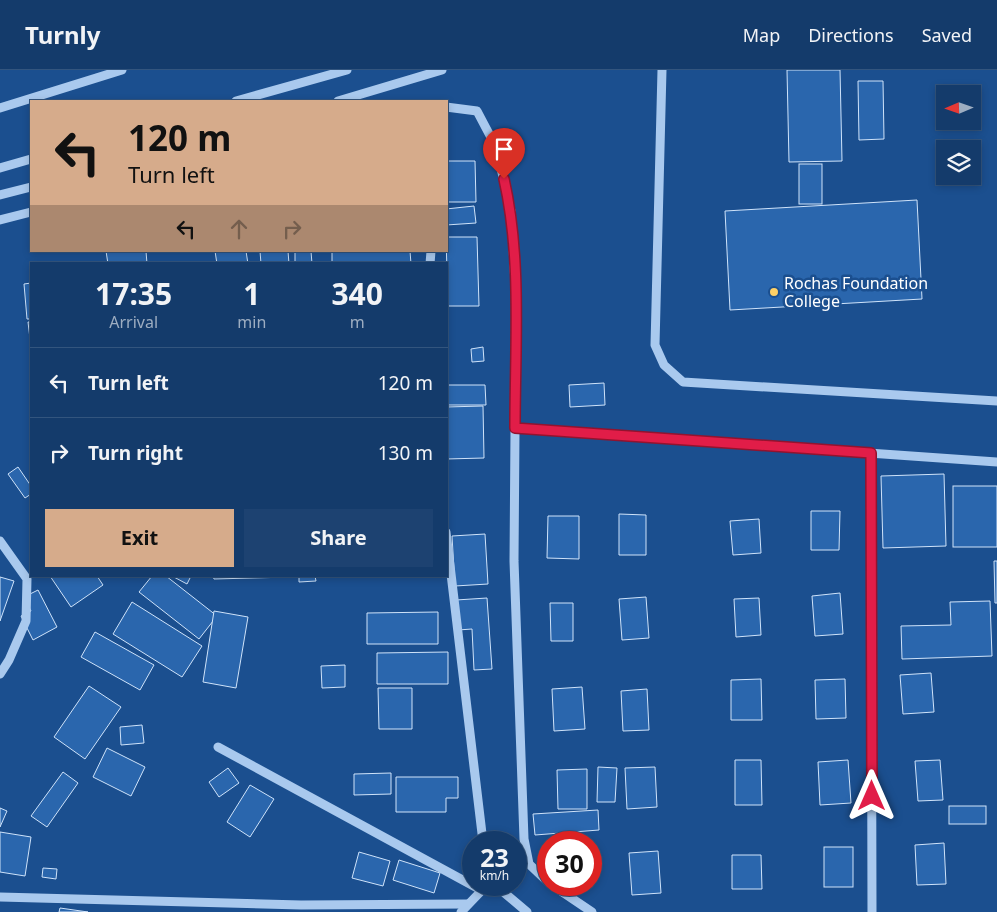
<!DOCTYPE html>
<html lang="en">
<head>
<meta charset="utf-8">
<style>
	:root { --surface:#143b6b; --page:#1d4271; --text:#f1f3f6; --muted:#9dadc1; --line:#33557e; --accent:#d6ab8b }
	body { margin:0; font-family:"Noto Sans",sans-serif; background:var(--page); color:var(--text); height:100vh; display:flex; flex-direction:column; font-size:19px; white-space:nowrap }
	* { box-sizing:border-box; margin:0 }
	p { font-size:16px; color:var(--muted) }
	.icon { flex:none; width:28px; height:28px; fill:none; stroke:currentColor; stroke-width:2; stroke-linecap:round; stroke-linejoin:round }
	.map { position:relative; flex:1; overflow:hidden }
	.side { position:absolute; left:30px; top:192px; width:418px; height:315px; display:flex; flex-direction:column; background:var(--surface); border-radius:0px; box-shadow:0 2px 8px #0003,0 0 0 1px var(--line) }
	.side>* { flex:none }
	.banner { position:absolute; left:30px; top:30px; width:418px; height:152px; border-radius:0px; box-shadow:0 2px 8px #0003,0 0 0 1px var(--line); background:#d6ab8b; color:#111; overflow:hidden }
	.needle { width:32px; rotate:268deg }
	.controls { position:absolute; left:936px; top:15px; display:grid; gap:10px }
	.controls a { display:grid; place-items:center; width:45px; height:45px; border-radius:0px; background:var(--surface); box-shadow:0 2px 8px #0003,0 0 0 1px var(--line); font-size:25px }
	.speed { position:absolute; left:462px; top:761px; display:flex; gap:10px; font-size:25px; font-weight:700; text-align:center }
	.speed>* { display:grid; place-content:center; width:65px; height:65px; border-radius:50%; background:var(--surface); box-shadow:0 2px 8px #0003,0 0 0 1px var(--line); line-height:1 }
	.speed small { font-size:12px; font-weight:400 }
	.speed .limit { border:8px solid #d22; background:#fff; color:#111 }
	.pin { position:absolute; display:grid; place-items:center; width:42px; height:42px; color:#fff; margin:-51px -21px; border-radius:50% 50% 50% 0; rotate:-45deg; box-shadow:0 0 5px #0007 }
	.pin .icon { rotate:45deg }
	.me { position:absolute; width:55px; margin:-28px; rotate:0deg; stroke-linejoin:round; filter:drop-shadow(0 0 4px #0008) }
	.turn { display:flex; align-items:center; gap:18px; height:105px; padding:0 15px; font-size:22px }
	.turn .icon { width:65px; height:65px; stroke-width:2.5 }
	.turn b { display:block; font-size:35px; line-height:42px }
	.lanes { display:flex; align-items:center; height:48px; padding:0 15px; background:#0003; justify-content:center; gap:25px; direction:ltr }
	.lanes .off { opacity:.35 }
	.eta { display:flex; justify-content:space-evenly; align-items:center; height:85px; text-align:center }
	.eta b { font-size:30px; font-weight:700; line-height:35px }
	.primary-button { display:flex; gap:10px; margin-top:auto; padding:10px 15px }
	.primary-button a { flex:1; height:58px; border-radius:0px; background:var(--accent); color:#111; font-size:20px; font-weight:700; line-height:58px; text-align:center }
	.primary-button a+a { background:var(--page); color:var(--text) }
	ul { padding:0; list-style:none }
	li { display:flex; align-items:center; gap:15px; height:70px; padding:0 15px; border-top:1px solid var(--line) }
	li div { flex:1 }
	li b { display:block; font-size:19px }
	li em { font-style:normal }
	header { display:flex; align-items:center; gap:30px; box-sizing:border-box; height:70px; padding:0 25px; background:var(--surface); border-bottom:1px solid var(--line) }
	header strong { font-size:24px }
	nav { display:flex; gap:28px; margin-inline-start:auto; font-size:18px }
	.map>svg:first-child { display:block }
	.building { fill:#2a66ad; stroke:#cfe3fa }
	.lines { fill:none; stroke-linecap:round; stroke-linejoin:round }
	.minor { stroke:#a9c9ee; stroke-width:9 }
	.route-casing { stroke:#92132f; stroke-width:12 }
	.route { stroke:#e11d48; stroke-width:9 }
	.poi-dot { fill:#ffd166; stroke:#1b4f8f; stroke-width:2 }
	.labels { text-anchor:middle; stroke-width:5; stroke-linejoin:round; paint-order:stroke }
	.poi-label { font-size:16px; fill:#fff; stroke:#1b4f8f; text-anchor:start }
</style>
</head>
<body>
<header>
<strong>Turnly</strong>
<nav><a>Map</a><a>Directions</a><a>Saved</a></nav>
</header>
<div class="map">
<svg width="997" height="842" viewBox="0 0 997 842">
	<rect width="100%" height="100%" fill="#1b4f8f"/>
	<g class="building">
		<polygon points="787,0 840,0 842,91 789,92"/>
		<polygon points="858,11 883,11 884,69 859,70"/>
		<polygon points="446,91 475,91 476,132 446,132"/>
		<rect x="799" y="94" width="23" height="40"/>
		<polygon points="917,130 922,229 730,240 725,141"/>
		<polygon points="474,136 476,153 446,155 446,139"/>
		<polygon points="446,167 477,167 479,236 448,236"/>
		<polygon points="106,181 146,181 147,194 108,194"/>
		<polygon points="215,181 246,181 248,194 217,194"/>
		<polygon points="260,181 288,181 289,194 261,194"/>
		<polygon points="295,181 311,181 312,194 295,194"/>
		<polygon points="332,181 410,181 411,194 332,194"/>
		<polygon points="31,213 31,249 27,249 24,214"/>
		<polygon points="28,252 31,252 31,277"/>
		<polygon points="483,277 484,291 472,292 471,279"/>
		<polygon points="604,313 605,335 570,337 569,315"/>
		<polygon points="448,315 485,315 486,335 448,335"/>
		<polygon points="483,336 484,388 446,389 446,337"/>
		<polygon points="18,397 31,416 31,424 25,428 8,404"/>
		<polygon points="944,404 946,476 883,478 881,406"/>
		<rect x="953" y="416" width="44" height="61"/>
		<polygon points="811,441 840,441 839,480 811,480"/>
		<polygon points="619,444 646,445 646,485 619,485"/>
		<polygon points="548,446 579,446 579,489 547,488"/>
		<polygon points="759,449 761,483 733,485 730,451"/>
		<polygon points="485,464 488,514 455,516 452,466"/>
		<polygon points="994,491 997,491 997,533 995,533"/>
		<polygon points="50,506 97,506 103,515 71,537"/>
		<polygon points="152,506 166,506 217,546 199,569 139,522"/>
		<polygon points="172,506 191,506 187,514"/>
		<polygon points="213,506 290,506 290,507 214,509"/>
		<polygon points="299,506 315,506 316,511 299,512"/>
		<polygon points="0,507 14,511 0,551"/>
		<polygon points="38,520 57,557 33,570 21,546 31,541 24,527"/>
		<polygon points="840,523 843,564 815,566 812,526"/>
		<polygon points="646,527 649,568 622,570 619,529"/>
		<polygon points="487,528 492,599 474,600 472,559 458,560 456,530"/>
		<polygon points="759,528 761,565 736,567 734,529"/>
		<polygon points="990,531 992,586 902,589 901,556 951,555 950,532"/>
		<polygon points="132,532 202,576 182,607 113,564"/>
		<polygon points="550,533 573,533 573,571 551,571"/>
		<polygon points="214,541 248,547 236,618 203,612"/>
		<polygon points="438,542 438,574 367,574 367,543"/>
		<polygon points="95,562 154,595 140,620 81,587"/>
		<polygon points="448,582 448,614 377,614 377,583"/>
		<polygon points="345,595 345,617 322,618 321,596"/>
		<polygon points="931,603 934,642 903,644 900,605"/>
		<polygon points="761,609 762,650 731,650 731,610"/>
		<polygon points="845,609 846,648 816,649 815,610"/>
		<polygon points="89,616 121,637 85,689 54,667"/>
		<polygon points="582,617 585,659 554,661 552,619"/>
		<polygon points="378,618 412,618 412,659 379,659"/>
		<polygon points="647,619 649,660 623,661 621,621"/>
		<polygon points="142,655 144,673 121,675 120,657"/>
		<polygon points="107,678 145,697 131,726 93,707"/>
		<polygon points="735,690 761,690 762,735 735,735"/>
		<polygon points="848,690 851,733 820,735 818,692"/>
		<polygon points="940,690 943,730 918,731 915,691"/>
		<polygon points="598,697 617,698 615,732 597,732"/>
		<polygon points="655,697 657,737 627,739 625,698"/>
		<polygon points="228,698 239,713 219,727 209,712"/>
		<polygon points="587,699 587,739 558,739 557,700"/>
		<polygon points="63,702 78,713 47,757 31,746"/>
		<polygon points="391,703 391,724 354,725 354,704"/>
		<polygon points="396,707 458,707 458,728 446,728 446,742 396,742"/>
		<polygon points="250,715 274,729 250,767 227,752"/>
		<rect x="949" y="736" width="37" height="18"/>
		<polygon points="0,738 7,741 0,757"/>
		<polygon points="598,740 599,760 535,765 533,744"/>
		<polygon points="0,762 31,767 25,806 0,802"/>
		<polygon points="944,773 946,814 917,815 915,775"/>
		<rect x="824" y="777" width="29" height="40"/>
		<polygon points="658,781 661,823 632,825 629,783"/>
		<polygon points="359,782 390,791 383,816 352,808"/>
		<polygon points="732,785 761,785 762,819 732,819"/>
		<polygon points="399,790 440,803 434,823 393,810"/>
		<polygon points="43,798 57,799 56,809 42,807"/>
		<polygon points="60,838 88,842 59,842"/>
	</g>
	<g class="lines">
		<g class="minor">
			<polyline points="662,0 655,275 664,295 683,312 997,331"/>
			<polyline points="236,31 347,0"/>
			<polyline points="338,31 442,0"/>
			<polyline points="446,37 477,41 496,77 511,141 516,232 514,491 524,769 529,794 549,813"/>
			<polyline points="0,38 122,0"/>
			<polyline points="0,98 31,89"/>
			<polyline points="0,125 31,117"/>
			<polyline points="0,150 31,142"/>
			<polyline points="430,194 431,181"/>
			<polyline points="515,358 997,392"/>
			<polyline points="871,383 872,842"/>
			<polyline points="446,462 483,772"/>
			<polyline points="0,471 27,509 26,551 9,590 0,604"/>
			<polyline points="218,677 481,820"/>
			<polyline points="495,815 527,842"/>
			<polyline points="552,815 592,842"/>
			<polyline points="0,827 301,835 467,834"/>
			<polyline points="461,842 487,815"/>
		</g>
	</g>
	<g class="lines">
		<g class="route-casing">
			<path id="route" d="M504,109C522,189 515,275 515,358L871,383L872,726"/>
		</g>
		<use href="#route" class="route"/>
	</g>
	<circle class="poi-dot" cx="774" cy="222" r="5"/>
	<g class="labels">
		<g class="poi-label">
			<text x="784" y="219">Rochas Foundation<tspan x="784" dy="18">College</tspan></text>
		</g>
	</g>
</svg>
<div class="controls">
<a><svg class="needle" viewBox="-14 -14 28 28"><path d="M0-13l5 13h-10z" fill="#e53935"/><path d="M0 13l5-13h-10z" fill="#9dadc1"/></svg></a>
<a><svg class="icon" aria-label="layers" viewBox="0 0 24 24"><path d="M12 4l9 5-9 5-9-5zM3 14l9 5 9-5"/></svg></a>
</div>
<div class="speed"><div>23<small>km/h</small></div><div class="limit">30</div></div>
<div class="pin" style="left:504px;top:109px;background:#d93025"><svg class="icon" aria-label="arrive" viewBox="0 0 24 24"><path d="M6 21V4h12l-3 4 3 4H6"/></svg></div>
<svg class="me" style="left:872px;top:726px" viewBox="-20 -20 40 40"><path d="M0-17L14 15 0 8-14 15z" fill="#e11d48" stroke="#fff" stroke-width="4"/></svg>
<div class="banner">
<div class="turn"><svg class="icon" aria-label="left" viewBox="0 0 24 24"><path d="M17 20v-9H6M10 6l-5 5 5 5"/></svg><div><b>120 m</b>Turn left</div></div>
<div class="lanes"><svg class="icon" aria-label="left" viewBox="0 0 24 24"><path d="M17 20v-9H6M10 6l-5 5 5 5"/></svg><svg class="icon off" aria-label="ahead" viewBox="0 0 24 24"><path d="M12 20V5M6 11l6-6 6 6"/></svg><svg class="icon off" aria-label="right" viewBox="0 0 24 24"><path d="M7 20v-9h11M14 6l5 5-5 5"/></svg></div>
</div>
<section class="side">
<div class="eta">
<div><b>17:35</b><p>Arrival</p></div>
<div><b>1</b><p>min</p></div>
<div><b>340</b><p>m</p></div>
</div>
<ul>
<li><svg class="icon" aria-label="left" viewBox="0 0 24 24"><path d="M17 20v-9H6M10 6l-5 5 5 5"/></svg><div><b>Turn left</b></div><em>120 m</em></li>
<li><svg class="icon" aria-label="right" viewBox="0 0 24 24"><path d="M7 20v-9h11M14 6l5 5-5 5"/></svg><div><b>Turn right</b></div><em>130 m</em></li>
</ul>
<div class="primary-button"><a>Exit</a><a>Share</a></div>
</section>
</div>
</body>
</html>
